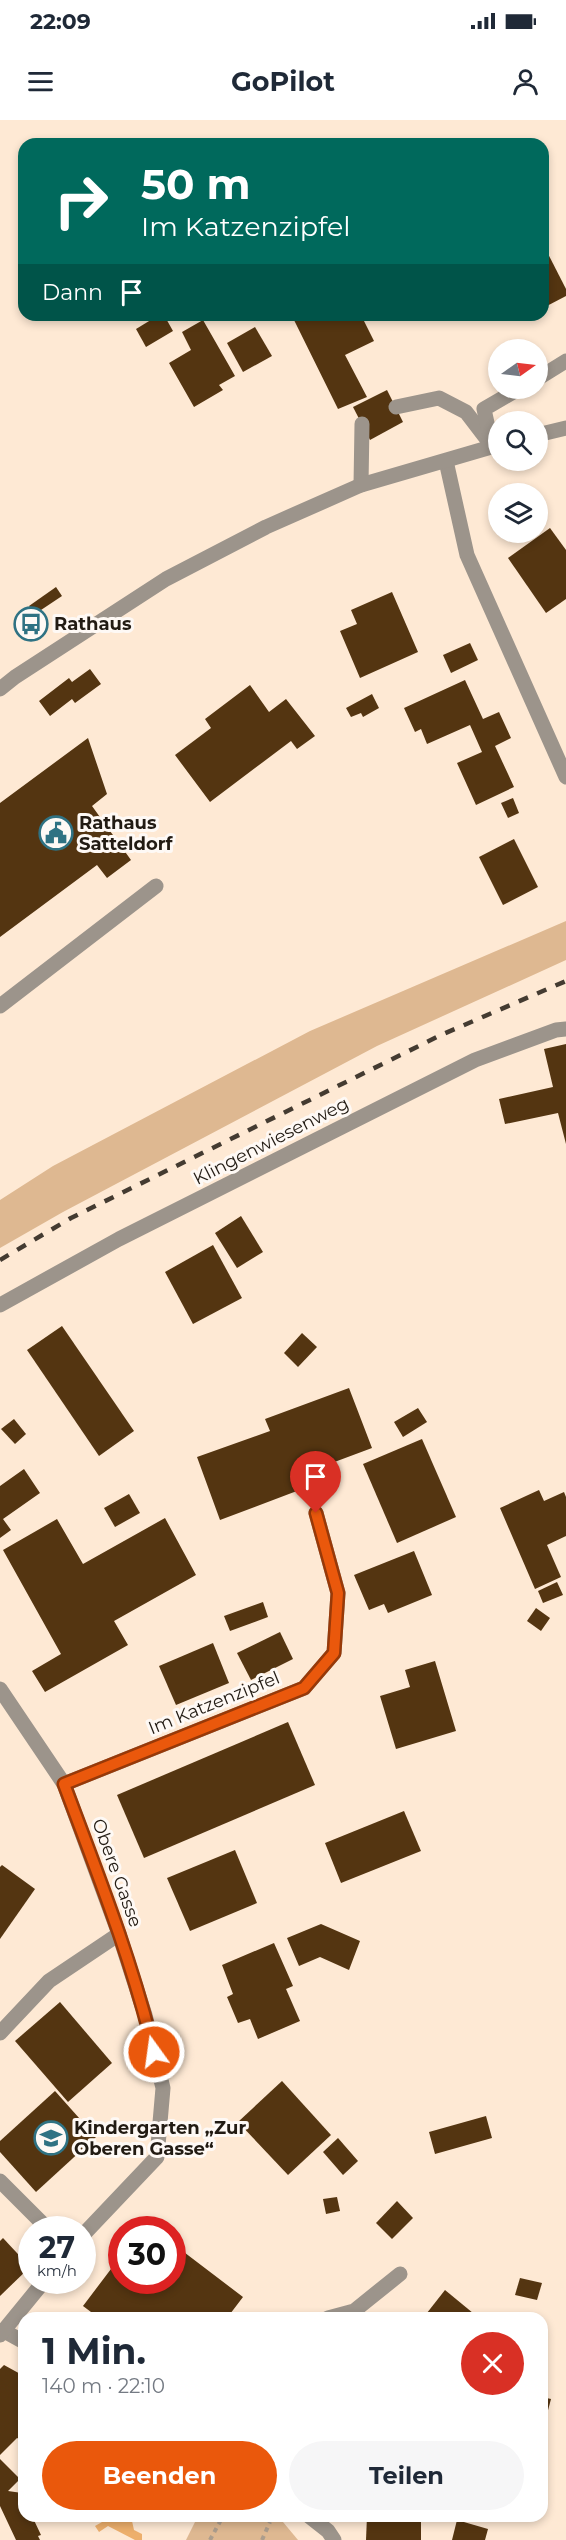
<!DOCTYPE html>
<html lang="de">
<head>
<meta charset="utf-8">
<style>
	:root { --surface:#fff; --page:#f6f6f7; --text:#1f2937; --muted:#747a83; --accent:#ea580c }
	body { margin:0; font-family:Montserrat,sans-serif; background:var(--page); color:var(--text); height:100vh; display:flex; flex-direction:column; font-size:22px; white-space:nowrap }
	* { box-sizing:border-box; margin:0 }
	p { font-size:20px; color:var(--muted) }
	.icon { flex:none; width:33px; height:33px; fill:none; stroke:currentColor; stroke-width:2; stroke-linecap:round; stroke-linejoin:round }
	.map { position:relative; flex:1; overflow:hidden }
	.sheet { position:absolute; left:18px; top:2192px; width:530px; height:210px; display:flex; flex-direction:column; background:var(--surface); border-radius:18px; box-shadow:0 3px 9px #0003 }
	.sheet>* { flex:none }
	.top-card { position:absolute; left:18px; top:18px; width:531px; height:183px; border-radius:18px; box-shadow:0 3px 9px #0003; background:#00695c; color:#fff; overflow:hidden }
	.needle { width:39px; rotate:76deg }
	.fabs { position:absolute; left:488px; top:219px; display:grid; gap:12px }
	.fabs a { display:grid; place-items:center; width:60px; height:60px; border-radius:50%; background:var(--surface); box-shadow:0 3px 9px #0003; font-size:30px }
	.speed { position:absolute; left:18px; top:2096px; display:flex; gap:12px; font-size:30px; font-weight:700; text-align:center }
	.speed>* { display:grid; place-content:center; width:78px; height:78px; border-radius:50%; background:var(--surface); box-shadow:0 3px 9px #0003; line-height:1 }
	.speed small { font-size:15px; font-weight:400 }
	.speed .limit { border:9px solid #d22; background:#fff; color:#111 }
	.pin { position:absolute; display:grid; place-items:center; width:51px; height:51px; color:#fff; margin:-62px -26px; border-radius:50% 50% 50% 0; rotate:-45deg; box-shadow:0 0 6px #0007 }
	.pin .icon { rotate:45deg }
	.me { position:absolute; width:66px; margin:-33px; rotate:346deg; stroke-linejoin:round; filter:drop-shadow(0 0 4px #0008) }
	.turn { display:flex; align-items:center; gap:21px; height:126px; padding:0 24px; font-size:27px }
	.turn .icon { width:78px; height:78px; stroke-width:2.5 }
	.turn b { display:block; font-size:42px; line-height:51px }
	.then { display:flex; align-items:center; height:57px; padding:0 24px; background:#0003; gap:12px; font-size:22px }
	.round { display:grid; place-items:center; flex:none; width:63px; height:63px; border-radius:32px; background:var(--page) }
	.head { display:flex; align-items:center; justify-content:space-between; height:102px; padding:0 24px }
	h1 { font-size:36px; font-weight:700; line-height:45px }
	.action { display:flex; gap:12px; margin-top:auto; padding:12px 24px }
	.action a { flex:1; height:69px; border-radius:36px; background:var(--accent); color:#fff; font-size:24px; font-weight:700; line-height:69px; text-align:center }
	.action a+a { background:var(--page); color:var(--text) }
	.status { display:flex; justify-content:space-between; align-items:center; height:42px; padding:0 30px; background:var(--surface); direction:ltr }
	.status svg { height:16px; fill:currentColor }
	header { display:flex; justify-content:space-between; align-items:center; height:78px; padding:0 24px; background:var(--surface); font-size:27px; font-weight:700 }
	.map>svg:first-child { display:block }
	.green { fill:#deb891 }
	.water { fill:#edaf6c }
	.building { fill:#543511 }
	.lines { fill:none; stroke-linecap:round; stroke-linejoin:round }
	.path { stroke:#ac9d8c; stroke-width:4; stroke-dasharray:4.5 4.5; stroke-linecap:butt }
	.service { stroke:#9c948b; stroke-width:15 }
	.minor { stroke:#9c948b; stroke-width:15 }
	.tertiary { stroke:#9c948b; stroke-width:15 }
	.rail { stroke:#443b31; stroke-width:4.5; stroke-dasharray:10 10; stroke-linecap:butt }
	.route-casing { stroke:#983908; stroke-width:15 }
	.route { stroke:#ea580c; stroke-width:10 }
	.labels { text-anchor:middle; stroke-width:6; stroke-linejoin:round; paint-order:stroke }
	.poi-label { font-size:18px; font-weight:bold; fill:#221b13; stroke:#fef9f5; text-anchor:start }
	.street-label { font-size:18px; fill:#221b13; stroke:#fef9f5 }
</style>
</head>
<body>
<div class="status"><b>22:09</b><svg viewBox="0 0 49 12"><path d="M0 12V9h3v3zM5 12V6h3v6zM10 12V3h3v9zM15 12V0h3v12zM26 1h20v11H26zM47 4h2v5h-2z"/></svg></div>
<header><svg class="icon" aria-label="menu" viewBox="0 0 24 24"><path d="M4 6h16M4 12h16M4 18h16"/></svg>GoPilot<svg class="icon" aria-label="person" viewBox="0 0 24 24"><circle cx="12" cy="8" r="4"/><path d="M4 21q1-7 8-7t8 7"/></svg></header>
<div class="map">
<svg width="566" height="2420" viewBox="0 0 566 2420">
	<rect width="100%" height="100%" fill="#fee9d4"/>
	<g class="green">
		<polygon points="566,801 566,840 377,926 63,1092 0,1128 0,1080 53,1046 310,911"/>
		<polygon points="198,2396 278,2396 298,2420 186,2420"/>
	</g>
	<polygon class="water" points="125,2396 135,2396 132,2401 134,2410 142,2414 142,2420 135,2420 108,2406 99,2412 95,2406 109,2398 116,2401"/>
	<g class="building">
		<polygon points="543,124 566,169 566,176 543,188"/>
		<polygon points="159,195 164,195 173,211 146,227 136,209"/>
		<polygon points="304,195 361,195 374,221 345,235 367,277 338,289 294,200"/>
		<polygon points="203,200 235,256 219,265 223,270 194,287 169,243 191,230 182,212"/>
		<polygon points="255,207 272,236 243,252 227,223"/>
		<polygon points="387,270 403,302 370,320 353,287"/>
		<polygon points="550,408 566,430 566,479 546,493 508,438"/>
		<polygon points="56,467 62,476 35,494 29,486"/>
		<polygon points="392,472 418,532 360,558 340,511 357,504 351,490"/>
		<polygon points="470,523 478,540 451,553 443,535"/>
		<polygon points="90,549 101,564 75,583 72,579 50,596 39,581 69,558 72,562"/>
		<polygon points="465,560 483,599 499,592 511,618 495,626 514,667 476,685 457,643 482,632 470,605 427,624 421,609 415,612 404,588"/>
		<polygon points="250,565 269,592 286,579 315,616 297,629 291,621 210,682 175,635 211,608 205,599"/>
		<polygon points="372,574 379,588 363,597 361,593 351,597 346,588"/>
		<polygon points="88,618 107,674 92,686 131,740 107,758 97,745 0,817 0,683"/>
		<polygon points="513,678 519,693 508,698 501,683"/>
		<polygon points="514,719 538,767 503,785 479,737"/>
		<polygon points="566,924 566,1024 558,993 505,1004 499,979 553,967 544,929"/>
		<polygon points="241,1096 263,1132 237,1148 215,1113"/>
		<polygon points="213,1125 242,1178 193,1204 165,1152"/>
		<polygon points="62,1206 134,1311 99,1336 27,1230"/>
		<polygon points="302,1213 317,1227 298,1247 284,1233"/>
		<polygon points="349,1268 372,1328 305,1353 310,1366 220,1400 197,1337 270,1311 265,1299"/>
		<polygon points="418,1288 427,1302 403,1317 394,1302"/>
		<polygon points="14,1299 26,1314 15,1324 1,1309"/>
		<polygon points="422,1319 456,1397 397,1423 363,1344"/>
		<polygon points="24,1349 40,1373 3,1399 11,1410 0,1418 0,1366"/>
		<polygon points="539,1370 544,1381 564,1372 566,1377 566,1416 547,1425 561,1457 535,1469 500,1388"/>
		<polygon points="129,1374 140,1393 115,1407 104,1388"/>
		<polygon points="165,1398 196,1455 114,1501 128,1525 45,1572 32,1551 61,1534 3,1430 57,1399 83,1444"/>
		<polygon points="414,1431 432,1475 388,1493 384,1484 369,1490 354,1455"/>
		<polygon points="557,1462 563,1475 543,1483 538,1471"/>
		<polygon points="263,1482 268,1497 230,1511 224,1496"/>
		<polygon points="536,1488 550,1498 541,1511 527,1501"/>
		<polygon points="280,1512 293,1539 251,1560 237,1533"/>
		<polygon points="213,1523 229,1563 176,1585 159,1546"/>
		<polygon points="435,1541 456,1611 396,1629 380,1576 410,1567 405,1550"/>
		<polygon points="288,1602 315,1665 144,1738 117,1675"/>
		<polygon points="404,1691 421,1731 341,1763 325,1723"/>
		<polygon points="235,1730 257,1783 190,1811 167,1758"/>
		<polygon points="2,1745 35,1769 0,1819 0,1747"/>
		<polygon points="321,1804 360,1821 349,1850 320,1837 299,1846 287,1818"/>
		<polygon points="274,1823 293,1866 286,1869 300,1901 258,1919 250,1899 238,1903 227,1877 233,1874 222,1845"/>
		<polygon points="60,1882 112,1943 68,1982 15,1921"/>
		<polygon points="282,1961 331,2015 288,2055 238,2002"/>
		<polygon points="55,1971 96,2017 36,2072 0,2032 0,2021"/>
		<polygon points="486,1996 492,2018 435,2034 429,2012"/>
		<polygon points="338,2018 358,2041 343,2055 323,2032"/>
		<polygon points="337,2077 340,2091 326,2094 323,2079"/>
		<polygon points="397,2081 413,2098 392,2119 376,2103"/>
		<polygon points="3,2118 30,2147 0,2176 0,2121"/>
		<polygon points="172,2123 243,2177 227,2198 201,2198 197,2194 194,2198 99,2198 83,2186 111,2149 122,2157 122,2160 136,2168 143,2160 172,2160"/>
		<polygon points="520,2158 542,2163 537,2180 515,2175"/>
		<polygon points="445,2170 479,2198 423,2198"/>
		<polygon points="4,2245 24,2256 24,2321 17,2318 0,2335 0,2249"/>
		<polygon points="542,2277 551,2279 542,2313"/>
		<polygon points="0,2339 20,2359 8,2371 22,2373 24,2396 32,2396 41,2415 38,2416 40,2420 16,2420 0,2386"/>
		<polygon points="367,2396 421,2396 421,2420 366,2420"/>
		<polygon points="457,2400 488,2409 485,2420 452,2420"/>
	</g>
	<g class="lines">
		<g class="path">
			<polyline points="210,2420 223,2396"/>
			<polyline points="262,2420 270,2402"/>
		</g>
		<g class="service">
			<polyline points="396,287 439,278 466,292 492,326"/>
			<polyline points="361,365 362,304"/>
			<polyline points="0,886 156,766"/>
			<polyline points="0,1913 49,1861 119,1814"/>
		</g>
		<g class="minor">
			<polyline points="537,259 566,241"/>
			<polyline points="492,326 484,289 520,268"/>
			<polyline points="446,341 467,435 566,657"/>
			<polyline points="0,1185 119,1119 475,940 556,910 566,909"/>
			<polyline points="0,1569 64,1664 119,1814 145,1895 163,1968 157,2037 82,2116"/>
			<polyline points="64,1664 304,1568 334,1533 338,1473 316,1393"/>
			<polyline points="0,2061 48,2109"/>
			<polyline points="328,2198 354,2191 400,2154"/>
			<polyline points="4,2211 24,2222"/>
			<polyline points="0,2215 45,2160"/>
			<polyline points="309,2396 328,2411 334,2420"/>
		</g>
		<g class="tertiary">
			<polyline points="537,315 566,308"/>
			<polyline points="0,569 15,557 166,459 266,407 361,365 498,325"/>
		</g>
		<polyline class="rail" points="0,1140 71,1098 441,915 566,861"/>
	</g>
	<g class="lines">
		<g class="route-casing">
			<path id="route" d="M154,1932C132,1840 97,1752 64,1664L304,1568L334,1533L338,1473L316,1393"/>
		</g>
		<use href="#route" class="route"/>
	</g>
	<defs>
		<g id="bus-ring" transform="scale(1.725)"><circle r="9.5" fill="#fef9f5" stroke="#2f7283" stroke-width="1.5"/><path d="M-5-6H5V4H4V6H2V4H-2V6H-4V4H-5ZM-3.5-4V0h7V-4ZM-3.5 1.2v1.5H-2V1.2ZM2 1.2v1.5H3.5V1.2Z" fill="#2f7283"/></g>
		<g id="civic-ring" transform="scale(1.725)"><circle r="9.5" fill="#fef9f5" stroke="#2f7283" stroke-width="1.5"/><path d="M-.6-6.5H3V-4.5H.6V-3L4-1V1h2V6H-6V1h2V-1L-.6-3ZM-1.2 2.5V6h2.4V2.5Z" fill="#2f7283"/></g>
		<g id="school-ring" transform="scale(1.725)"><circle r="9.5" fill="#fef9f5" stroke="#2f7283" stroke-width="1.5"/><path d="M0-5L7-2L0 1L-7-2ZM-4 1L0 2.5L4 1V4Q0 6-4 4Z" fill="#2f7283"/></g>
	</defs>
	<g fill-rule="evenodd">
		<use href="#bus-ring" x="31" y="504"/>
		<use href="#civic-ring" x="56" y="713"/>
		<use href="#school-ring" x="51" y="2018"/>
	</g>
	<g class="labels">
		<g class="poi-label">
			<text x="54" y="510">Rathaus</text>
			<text x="79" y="709">Rathaus<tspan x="79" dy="21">Satteldorf</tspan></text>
			<text x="74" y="2014">Kindergarten „Zur<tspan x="74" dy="21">Oberen Gasse“</tspan></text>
		</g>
		<g class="street-label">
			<text transform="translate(271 1021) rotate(-27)" y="6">Klingenwiesenweg</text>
			<text transform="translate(214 1583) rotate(-22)" y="6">Im Katzenzipfel</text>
			<text transform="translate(117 1753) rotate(70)" y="6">Obere Gasse</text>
		</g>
	</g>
</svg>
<div class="fabs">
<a><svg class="needle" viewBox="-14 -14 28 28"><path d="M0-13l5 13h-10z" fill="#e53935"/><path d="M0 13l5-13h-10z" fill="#747a83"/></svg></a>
<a><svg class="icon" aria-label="search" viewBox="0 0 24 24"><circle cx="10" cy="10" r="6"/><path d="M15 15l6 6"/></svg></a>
<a><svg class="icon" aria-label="layers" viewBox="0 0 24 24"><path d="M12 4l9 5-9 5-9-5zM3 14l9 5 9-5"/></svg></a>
</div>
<div class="speed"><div>27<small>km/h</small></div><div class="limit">30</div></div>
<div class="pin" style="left:316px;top:1393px;background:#d93025"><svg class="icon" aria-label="arrive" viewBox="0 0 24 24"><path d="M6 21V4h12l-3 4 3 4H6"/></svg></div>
<svg class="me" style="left:154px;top:1932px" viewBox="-20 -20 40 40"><circle r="17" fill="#ea580c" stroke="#fff" stroke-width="3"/><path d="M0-11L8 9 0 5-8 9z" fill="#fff"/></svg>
<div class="top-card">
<div class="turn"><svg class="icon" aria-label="right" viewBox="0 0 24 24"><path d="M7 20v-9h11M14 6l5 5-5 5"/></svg><div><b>50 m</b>Im Katzenzipfel</div></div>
<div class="then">Dann<svg class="icon" aria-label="arrive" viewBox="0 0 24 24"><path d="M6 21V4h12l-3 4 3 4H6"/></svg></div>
</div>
<section class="sheet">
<div class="head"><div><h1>1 Min.</h1><p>140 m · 22:10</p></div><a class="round" style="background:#d93025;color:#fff"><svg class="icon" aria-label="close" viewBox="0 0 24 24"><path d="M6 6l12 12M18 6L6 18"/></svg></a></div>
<div class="action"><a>Beenden</a><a>Teilen</a></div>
</section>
</div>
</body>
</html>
